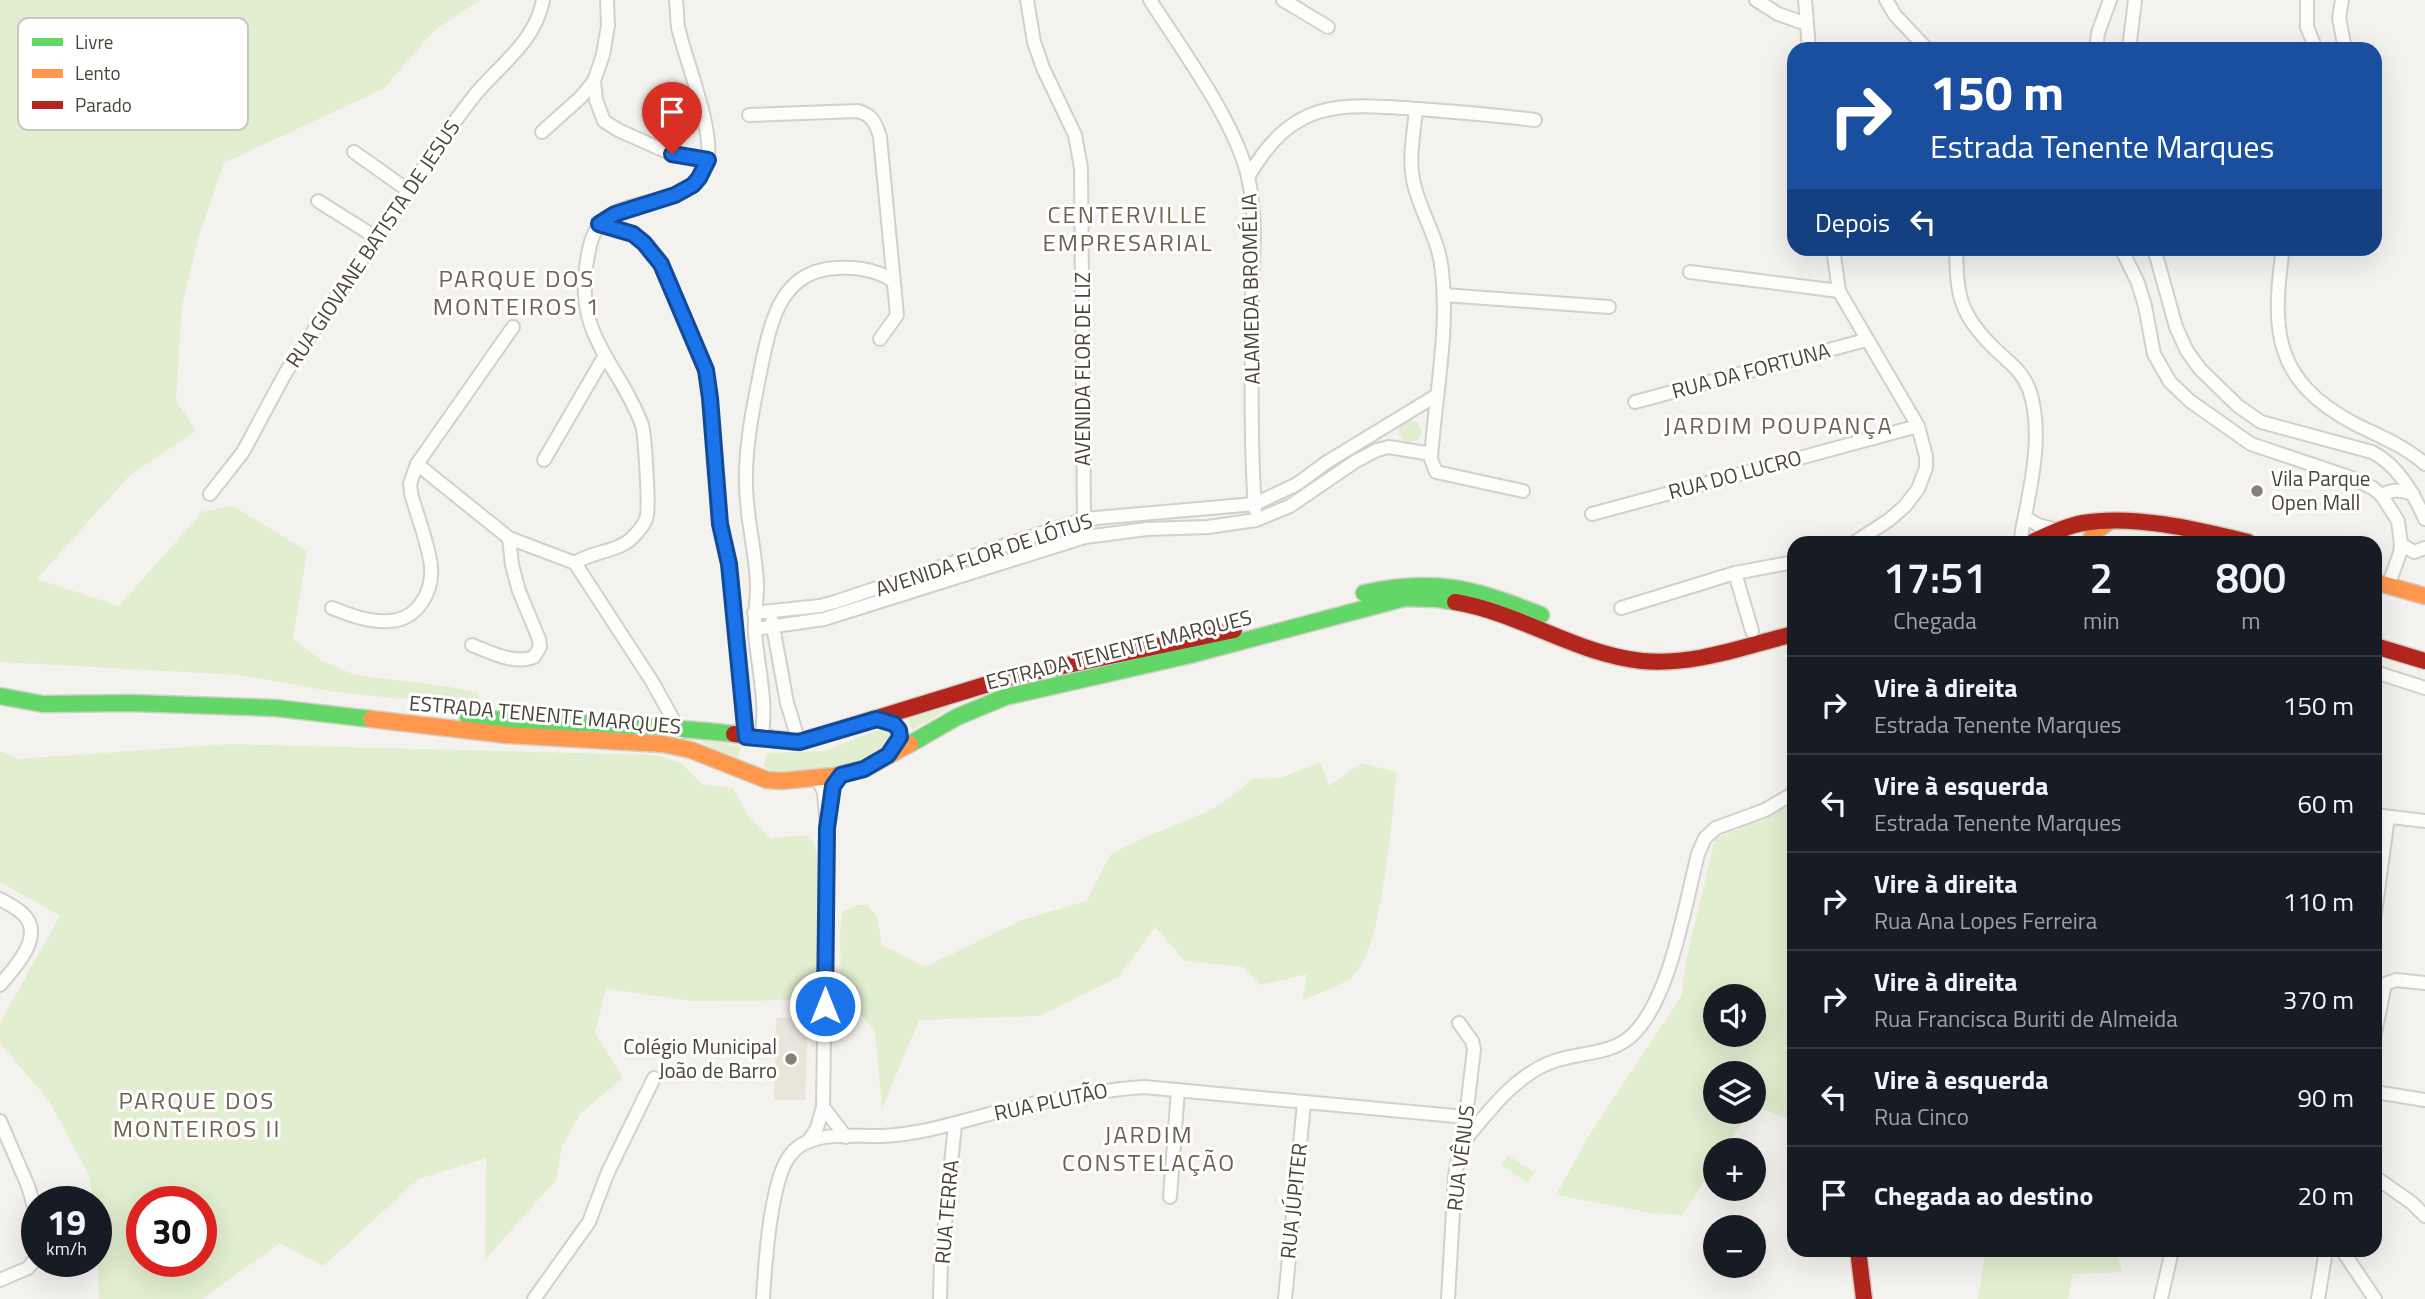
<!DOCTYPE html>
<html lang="pt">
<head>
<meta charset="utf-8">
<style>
	:root { --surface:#171b24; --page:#242831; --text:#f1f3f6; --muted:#9ea1a6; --line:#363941 }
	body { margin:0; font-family:"Titillium Web",sans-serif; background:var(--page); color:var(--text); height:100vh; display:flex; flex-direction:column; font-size:26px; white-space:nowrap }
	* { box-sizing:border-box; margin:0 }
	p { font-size:23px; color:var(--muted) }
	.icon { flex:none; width:38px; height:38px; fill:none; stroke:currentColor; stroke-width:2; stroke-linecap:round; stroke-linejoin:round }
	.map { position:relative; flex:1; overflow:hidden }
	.side { position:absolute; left:1787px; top:536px; width:595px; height:721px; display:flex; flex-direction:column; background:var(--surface); border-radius:21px; box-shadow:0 7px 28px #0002 }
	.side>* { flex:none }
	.banner { position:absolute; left:1787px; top:42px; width:595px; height:214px; border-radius:21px; box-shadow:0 7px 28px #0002; background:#1a4fa0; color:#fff; overflow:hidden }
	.tools { position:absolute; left:1703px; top:984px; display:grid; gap:14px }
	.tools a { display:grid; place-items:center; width:63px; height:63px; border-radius:50%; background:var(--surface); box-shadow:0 7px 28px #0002; font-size:35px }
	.speed { position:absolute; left:21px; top:1186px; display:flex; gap:14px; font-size:35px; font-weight:700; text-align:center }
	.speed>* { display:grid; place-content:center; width:91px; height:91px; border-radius:50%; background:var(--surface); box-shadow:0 7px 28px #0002; line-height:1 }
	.speed small { font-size:18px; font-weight:400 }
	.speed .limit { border:10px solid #d22; background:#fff; color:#111 }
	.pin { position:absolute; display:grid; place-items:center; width:60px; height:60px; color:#fff; margin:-72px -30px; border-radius:50% 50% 50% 0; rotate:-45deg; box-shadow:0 0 7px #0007 }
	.pin .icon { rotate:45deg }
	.me { position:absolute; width:77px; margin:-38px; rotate:0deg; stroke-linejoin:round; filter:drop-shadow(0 0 5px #0008) }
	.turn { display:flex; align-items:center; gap:24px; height:147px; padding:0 28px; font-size:32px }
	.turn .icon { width:91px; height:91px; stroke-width:2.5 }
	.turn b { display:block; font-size:49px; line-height:60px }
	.then { display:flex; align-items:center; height:66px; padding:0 28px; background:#0003; gap:14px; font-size:26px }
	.eta { display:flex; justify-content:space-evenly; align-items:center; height:119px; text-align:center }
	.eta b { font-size:42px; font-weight:600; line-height:49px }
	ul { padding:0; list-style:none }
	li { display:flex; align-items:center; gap:21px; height:98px; padding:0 28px; border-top:2px solid var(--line) }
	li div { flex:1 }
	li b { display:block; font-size:26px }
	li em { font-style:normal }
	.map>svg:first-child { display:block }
	.education { fill:#eae5da }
	.green { fill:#e1eecf; fill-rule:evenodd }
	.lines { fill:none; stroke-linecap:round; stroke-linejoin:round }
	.street-casing { stroke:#d2d0cb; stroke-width:16 }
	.fast-casing { stroke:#d3cfc5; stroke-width:19 }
	.slow-casing { stroke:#d3cfc5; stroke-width:19 }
	.jam-casing { stroke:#d3cfc5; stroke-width:19 }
	.street { stroke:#fdfdfc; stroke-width:12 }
	.fast { stroke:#63d668; stroke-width:16 }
	.slow { stroke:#ff974d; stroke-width:16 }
	.jam { stroke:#b3261e; stroke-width:16 }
	.route-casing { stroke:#114b97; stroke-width:18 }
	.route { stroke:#1a73e8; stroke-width:12 }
	.poi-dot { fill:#868178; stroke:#fff; stroke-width:2.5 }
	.labels { text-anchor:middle; stroke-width:6; stroke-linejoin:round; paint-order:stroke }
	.street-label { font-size:21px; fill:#4b4439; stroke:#fff }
	.poi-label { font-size:21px; fill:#4b4439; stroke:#fff; text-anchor:start }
	.quarter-label { font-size:24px; letter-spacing:2px; fill:#6e6250; stroke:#fff }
	.key { fill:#fff; stroke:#c9c7c4; stroke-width:2 }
	.key-label { font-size:19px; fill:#4b4439 }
</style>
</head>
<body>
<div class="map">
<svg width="2425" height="1299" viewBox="0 0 2425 1299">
	<rect width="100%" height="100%" fill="#f4f2ee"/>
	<polygon class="education" points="808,1017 805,1100 774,1100 776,1018"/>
	<g class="green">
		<polygon points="0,0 480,0 435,30 383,89 224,163 198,239 182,306 176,400 196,431 130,475 37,579 119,606 202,512 233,506 307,551 293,639 324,662 355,675 445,686 478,693 482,707 336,692 240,675 0,662"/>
		<circle cx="1410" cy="431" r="11"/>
		<polygon points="955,705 912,730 908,718"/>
		<path d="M889,729L895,733C890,768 801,770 774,773L763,766L766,756L771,753L824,751L875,731Z"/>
		<polygon points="698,739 741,746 736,763"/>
		<path d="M228,744L656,755L681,763L702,784L733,788L748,816L771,838L806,835L815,845L819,865L821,933L816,985L817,994L812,1000L692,1001L606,989L595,1033L623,1078L580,1114L562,1146L556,1180L485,1260L486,1158L419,1179L323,1266L280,1243L202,1299H99L96,1202H93L90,1177L49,1101L0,1043V1023L60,916L0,882V751L17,759ZM142,1202H201V1262H142Z"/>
		<path d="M1320,762L1329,786L1361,763L1397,772C1391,817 1384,945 1354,975C1344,985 1316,994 1302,1001L1307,974L1260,985L1243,967L1185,961L1155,927L1119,977L1040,1016L919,1020L882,1109L875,1031L841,992L840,931L842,912L857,905H867L877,916L882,945L925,967L1022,920L1086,901L1111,854L1148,836L1209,811L1235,794L1251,779L1280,778Z"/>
		<path d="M1794,804V1121L1754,1106V1073H1715V1111H1749L1724,1150H1715V1164L1682,1215L1652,1213L1556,1195L1590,1134L1681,997L1686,961L1715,839ZM1715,996H1754V1034H1715Z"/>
		<polygon points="1508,1155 1534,1173 1527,1183 1502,1165"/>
		<polygon points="1986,1250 2117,1250 2122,1272 2073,1274 2068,1299 1978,1299"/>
	</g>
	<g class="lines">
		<g class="street-casing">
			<g id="street">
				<polyline points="607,0 608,25 603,55 594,81 596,100 604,121 618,130 672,154 708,160"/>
				<polyline points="1027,0 1034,42 1043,68 1075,135 1081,168 1084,525"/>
				<path d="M1150,0C1182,50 1235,121 1248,177C1257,215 1253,257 1252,295C1252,366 1250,438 1255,509"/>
				<polyline points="1283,0 1328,27"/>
				<polyline points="1756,0 1778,14 1807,24"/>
				<polyline points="1805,0 1809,49"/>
				<polyline points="1886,0 1895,15 1927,49"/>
				<polyline points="2307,0 2307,27 2316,49"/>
				<polyline points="2342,0 2339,18 2345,49"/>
				<polyline points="2096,49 2098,33 2110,0"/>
				<polyline points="2129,49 2135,0"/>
				<path d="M1416,109C1414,133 1408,160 1414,184C1421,214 1439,239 1442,271C1449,334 1435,396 1431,459L1436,472L1523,491"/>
				<path d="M749,115L858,111C872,115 876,123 880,137L897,315L880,339"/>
				<polyline points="542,132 581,97 594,81"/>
				<polyline points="354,152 409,191"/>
				<path d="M1248,177C1293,99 1338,103 1418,109C1457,112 1496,115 1535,120"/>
				<polyline points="318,201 377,238"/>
				<polyline points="599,224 633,234 644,243 661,264 706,370 710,398 720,524 729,563 746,737"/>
				<polyline points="1833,248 1839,291 1918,426 1926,456 1926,468 1918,489 1905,506 1889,520 1855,542"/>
				<path d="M1956,248C1957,296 1959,314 1995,349C2009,362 2022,371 2029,389C2041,423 2035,465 2028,500C2026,514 2021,528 2021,542"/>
				<polyline points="2121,248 2138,283 2145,306 2154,354 2170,382 2190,401 2251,444 2352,478 2373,488 2382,496 2398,521 2401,544 2400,553 2388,586"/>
				<path d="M2154,248L2176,327L2187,351L2200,369L2238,406L2261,422L2372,452C2398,465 2413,493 2425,519"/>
				<path d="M2283,248C2271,332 2274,381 2355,424C2379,436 2405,446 2425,464"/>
				<polyline points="1690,272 1839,291"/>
				<polyline points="1444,295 1609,307"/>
				<polyline points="1635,402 1866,340"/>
				<polyline points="544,460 604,357"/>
				<polyline points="417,464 509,538 575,563"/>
				<path d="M210,494L243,452L286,372L455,121C463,111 471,99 479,90C504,62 536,39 543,0"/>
				<path d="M2382,496C2391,488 2403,491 2413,494"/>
				<polyline points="1592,514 1918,426"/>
				<polyline points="2025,517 2038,525 2057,530"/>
				<polyline points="2401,544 2414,552 2425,548"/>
				<path d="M575,563C592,551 619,552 633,537C639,531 646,523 647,515C649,503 645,435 642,425C621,367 576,338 586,267C588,254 590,238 598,227C621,192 693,213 707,161C715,132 685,59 678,27C677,18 677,9 676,0"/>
				<polyline points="575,563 653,683 680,732"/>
				<polyline points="1735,573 1752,631"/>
				<path d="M332,608C350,615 370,623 390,621C418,619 433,592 431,566C428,542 417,516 411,493L410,484L417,464L513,327"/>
				<polyline points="1621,608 1735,573 1794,562"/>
				<polyline points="754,613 820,606 835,602 1084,519 1255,504 1297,484 1327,462 1437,395"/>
				<polyline points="772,621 787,703 799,742"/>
				<polyline points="755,629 824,619 1085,537 1147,529 1208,527 1256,520 1290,506 1356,461 1377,450 1389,447 1431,454"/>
				<path d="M472,645C490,652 514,665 534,657L540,647L539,639L519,591L512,565L509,538"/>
				<polyline points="2375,672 2425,688"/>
				<path d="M761,739C768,704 758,668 755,633C754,617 757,601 757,585C756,551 746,518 746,484C745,441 755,399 763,358C771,320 782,276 827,269C849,266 875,268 893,281"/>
				<polyline points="817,778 824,792 827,828 823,1107 846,1137"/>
				<polyline points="2375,815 2425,821"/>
				<path d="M0,899C8,904 17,908 23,914C46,936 14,968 0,985"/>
				<polyline points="2375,913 2388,817"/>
				<polyline points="2375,1033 2385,984 2396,980 2425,983"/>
				<polyline points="2375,1092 2425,1100"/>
				<polyline points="0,1121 28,1186 37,1217"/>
				<polyline points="810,1139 817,1128 823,1107"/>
				<path d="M1460,1146C1486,1115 1511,1079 1549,1063C1575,1052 1608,1056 1630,1037C1670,1003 1685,904 1698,854L1705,838L1716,828L1765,810L1794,793"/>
				<polyline points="2375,1177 2412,1203 2425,1216"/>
				<polyline points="1170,1197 1178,1090"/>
				<polyline points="2342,1250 2375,1299"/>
				<polyline points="0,1280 28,1268 37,1257"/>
				<polyline points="534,1299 589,1222 608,1172 654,1078"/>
				<path d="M763,1299C765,1265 770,1179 791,1154C811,1129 854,1137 882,1136C929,1134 972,1117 1017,1107C1059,1098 1101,1090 1144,1087L1466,1117"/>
				<polyline points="940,1299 941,1261 955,1125"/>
				<polyline points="1285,1299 1304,1103"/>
				<polyline points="1448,1299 1455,1176 1466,1117 1474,1049 1472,1041 1459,1023"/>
				<polyline points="2161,1299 2172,1250"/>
				<polyline points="2318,1299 2326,1250"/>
			</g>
		</g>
		<g class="fast-casing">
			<g id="fast">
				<path d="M1364,593C1435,577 1475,589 1541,615"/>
				<polyline points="0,696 43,704 131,703 275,708 371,719"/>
				<path d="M468,718C556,723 646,724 734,734"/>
				<polyline points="910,744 957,717 1005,697 1190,655 1405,598 1437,599 1455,602"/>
			</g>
		</g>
		<g class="slow-casing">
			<g id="slow">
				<polyline points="2090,542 2093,533 2110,521"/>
				<polyline points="2375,582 2425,596"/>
				<polyline points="371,719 507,735 663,744 691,750 767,780 782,781 834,776 864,769 910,744"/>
			</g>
		</g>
		<g class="jam-casing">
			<g id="jam">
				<path d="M2033,542C2049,534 2066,526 2083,523C2134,514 2198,530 2248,542"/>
				<path d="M1455,602C1520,613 1576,654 1642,661C1694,666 1745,646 1794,634"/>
				<polyline points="2375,646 2425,661"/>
				<polyline points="734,734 799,742 1011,677 1234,630"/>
				<polyline points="1858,1250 1864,1299"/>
			</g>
		</g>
		<use href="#street" class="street"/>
		<use href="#fast" class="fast"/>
		<use href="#slow" class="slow"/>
		<use href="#jam" class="jam"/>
	</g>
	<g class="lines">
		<g class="route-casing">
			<polyline id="route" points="672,154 708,160 699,178 693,185 675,195 615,214 599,224 633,234 644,243 661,264 706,370 710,398 720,524 729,564 746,737 799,742 877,719 894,724 899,730 900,737 888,755 864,769 841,775 833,786 827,828 825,1006"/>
		</g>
		<use href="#route" class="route"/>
	</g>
	<g class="poi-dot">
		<circle cx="2257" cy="491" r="7"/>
		<circle cx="791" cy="1059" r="7"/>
	</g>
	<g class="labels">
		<g class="street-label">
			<text transform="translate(373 244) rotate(-56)" y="7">RUA GIOVANE BATISTA DE JESUS</text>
			<text transform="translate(1251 289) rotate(-91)" y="7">ALAMEDA BROMÉLIA</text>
			<text transform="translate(1083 369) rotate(-90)" y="7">AVENIDA FLOR DE LIZ</text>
			<text transform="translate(1751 371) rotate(-15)" y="7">RUA DA FORTUNA</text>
			<text transform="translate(1735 475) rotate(-15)" y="7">RUA DO LUCRO</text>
			<text transform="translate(984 555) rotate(-18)" y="7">AVENIDA FLOR DE LÓTUS</text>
			<text transform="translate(1119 650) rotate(-14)" y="7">ESTRADA TENENTE MARQUES</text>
			<text transform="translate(545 715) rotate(5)" y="7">ESTRADA TENENTE MARQUES</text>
			<text transform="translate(1051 1102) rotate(-12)" y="7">RUA PLUTÃO</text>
			<text transform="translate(1461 1158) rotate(-83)" y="7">RUA VÊNUS</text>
			<text transform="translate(1294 1201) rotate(-84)" y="7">RUA JÚPITER</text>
			<text transform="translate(947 1212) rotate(-85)" y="7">RUA TERRA</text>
		</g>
		<g class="poi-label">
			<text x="2271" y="486">Vila Parque<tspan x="2271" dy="24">Open Mall</tspan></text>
			<text x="777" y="1054" text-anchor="end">Colégio Municipal<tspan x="777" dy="24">João de Barro</tspan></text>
		</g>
		<g class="quarter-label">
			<text x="1128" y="223">CENTERVILLE<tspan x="1128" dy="28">EMPRESARIAL</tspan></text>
			<text x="517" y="287">PARQUE DOS<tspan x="517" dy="28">MONTEIROS 1</tspan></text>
			<text x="1779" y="434">JARDIM POUPANÇA</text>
			<text x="197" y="1109">PARQUE DOS<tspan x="197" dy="28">MONTEIROS II</tspan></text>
			<text x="1149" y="1143">JARDIM<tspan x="1149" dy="28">CONSTELAÇÃO</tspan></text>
		</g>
	</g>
	<rect x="18" y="18" width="230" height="112" rx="10" class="key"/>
	<rect x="32" y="38" width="31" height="8" fill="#63d668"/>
	<rect x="32" y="69" width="31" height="9" fill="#ff974d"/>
	<rect x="32" y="101" width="31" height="8" fill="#b3261e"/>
	<g class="key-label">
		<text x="75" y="49">Livre</text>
		<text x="75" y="80">Lento</text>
		<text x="75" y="112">Parado</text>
	</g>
</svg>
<div class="tools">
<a><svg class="icon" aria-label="sound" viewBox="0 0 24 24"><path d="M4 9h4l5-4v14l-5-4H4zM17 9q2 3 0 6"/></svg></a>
<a><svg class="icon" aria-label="layers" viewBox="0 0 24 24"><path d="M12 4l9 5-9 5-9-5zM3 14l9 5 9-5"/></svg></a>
<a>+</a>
<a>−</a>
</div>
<div class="speed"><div>19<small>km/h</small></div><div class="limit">30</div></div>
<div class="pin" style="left:672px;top:154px;background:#d93025"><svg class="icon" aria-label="arrive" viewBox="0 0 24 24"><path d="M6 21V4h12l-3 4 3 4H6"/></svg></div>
<svg class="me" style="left:825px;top:1006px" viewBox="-20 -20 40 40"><circle r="17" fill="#1a73e8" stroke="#fff" stroke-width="3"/><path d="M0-11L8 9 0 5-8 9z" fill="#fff"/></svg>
<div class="banner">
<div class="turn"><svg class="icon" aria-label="right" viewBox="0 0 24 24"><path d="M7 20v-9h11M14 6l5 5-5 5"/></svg><div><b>150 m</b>Estrada Tenente Marques</div></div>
<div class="then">Depois<svg class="icon" aria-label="left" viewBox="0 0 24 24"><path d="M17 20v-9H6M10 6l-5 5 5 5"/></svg></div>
</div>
<section class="side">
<div class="eta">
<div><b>17:51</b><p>Chegada</p></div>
<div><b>2</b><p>min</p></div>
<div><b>800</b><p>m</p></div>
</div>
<ul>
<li><svg class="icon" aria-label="right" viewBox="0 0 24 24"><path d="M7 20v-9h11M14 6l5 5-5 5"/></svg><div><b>Vire à direita</b><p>Estrada Tenente Marques</p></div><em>150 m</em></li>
<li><svg class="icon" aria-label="left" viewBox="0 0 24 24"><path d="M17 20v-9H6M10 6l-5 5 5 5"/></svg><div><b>Vire à esquerda</b><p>Estrada Tenente Marques</p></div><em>60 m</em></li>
<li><svg class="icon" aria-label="right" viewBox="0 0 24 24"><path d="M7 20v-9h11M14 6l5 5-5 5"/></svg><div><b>Vire à direita</b><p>Rua Ana Lopes Ferreira</p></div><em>110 m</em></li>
<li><svg class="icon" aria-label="right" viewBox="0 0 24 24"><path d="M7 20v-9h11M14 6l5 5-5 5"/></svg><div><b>Vire à direita</b><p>Rua Francisca Buriti de Almeida</p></div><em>370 m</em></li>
<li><svg class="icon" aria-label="left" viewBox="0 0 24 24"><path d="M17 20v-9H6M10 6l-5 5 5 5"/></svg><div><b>Vire à esquerda</b><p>Rua Cinco</p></div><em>90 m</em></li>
<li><svg class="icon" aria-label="arrive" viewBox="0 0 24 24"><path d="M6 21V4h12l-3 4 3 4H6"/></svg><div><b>Chegada ao destino</b></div><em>20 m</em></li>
</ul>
</section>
</div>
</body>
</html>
